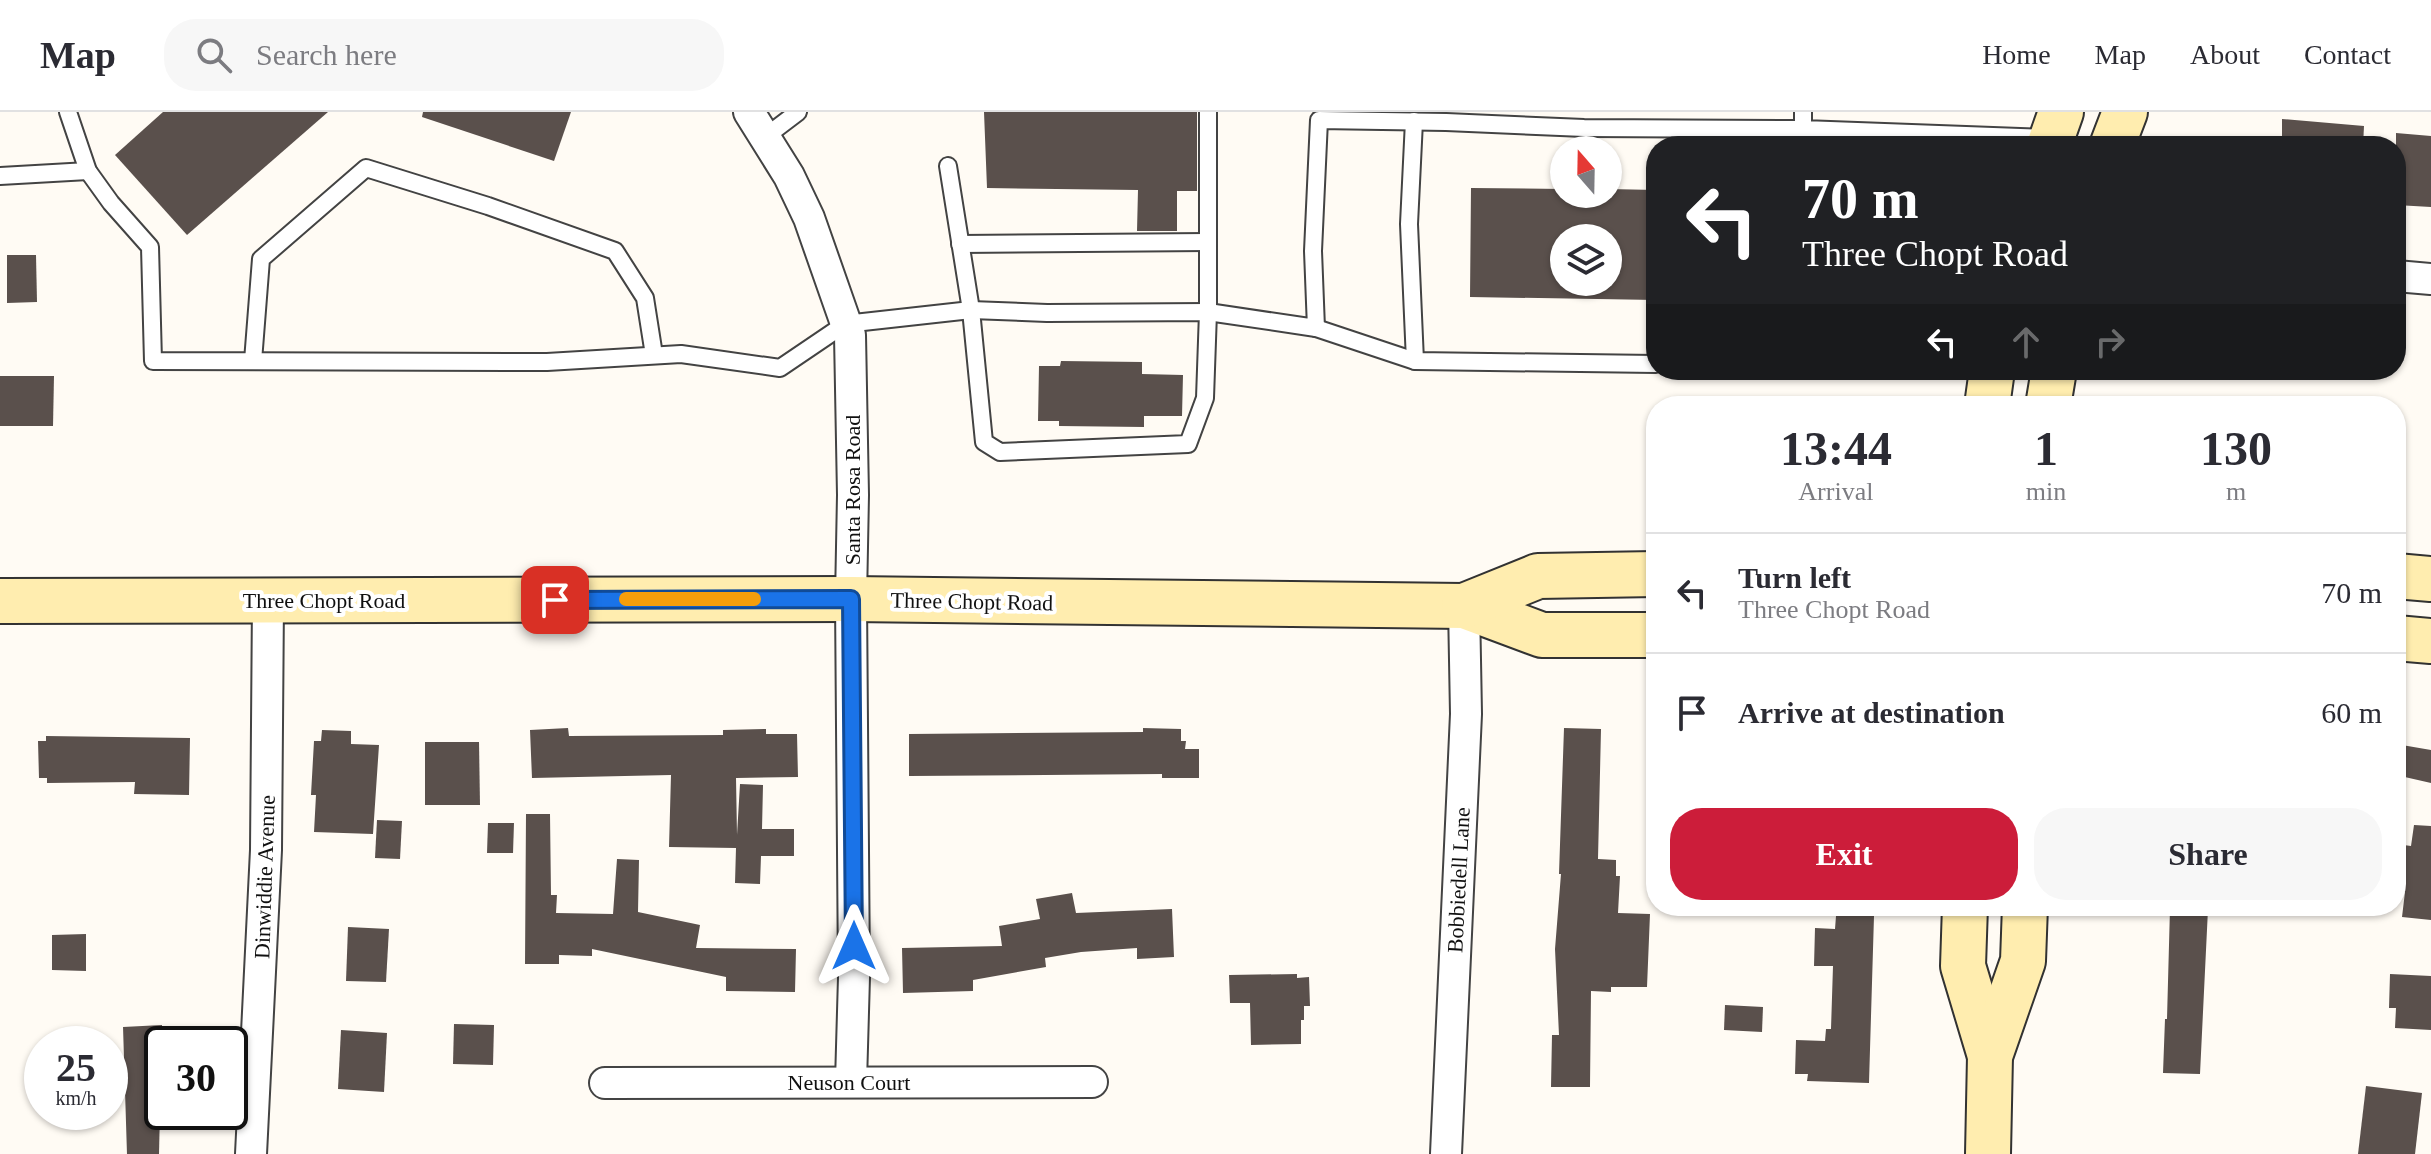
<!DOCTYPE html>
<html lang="en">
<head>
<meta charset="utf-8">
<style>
	:root { --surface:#fff; --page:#f7f7f7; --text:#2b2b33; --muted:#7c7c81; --line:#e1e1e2; --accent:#cc1d3a }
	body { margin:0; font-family:"Times New Roman",serif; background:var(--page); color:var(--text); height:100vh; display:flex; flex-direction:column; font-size:30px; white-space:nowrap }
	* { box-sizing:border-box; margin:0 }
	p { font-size:26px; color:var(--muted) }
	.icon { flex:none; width:44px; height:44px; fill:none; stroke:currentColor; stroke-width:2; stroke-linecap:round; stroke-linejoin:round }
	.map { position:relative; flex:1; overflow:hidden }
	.details { position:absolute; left:1646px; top:284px; width:760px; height:520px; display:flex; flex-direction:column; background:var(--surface); border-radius:32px; box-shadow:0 2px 6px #0004 }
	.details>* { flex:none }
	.hud { position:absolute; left:1646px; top:24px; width:760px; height:244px; border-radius:32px; box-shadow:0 2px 6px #0004; background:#202124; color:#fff; overflow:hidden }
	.needle { width:52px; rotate:340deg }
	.tools { position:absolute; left:1550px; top:24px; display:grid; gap:16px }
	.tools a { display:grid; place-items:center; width:72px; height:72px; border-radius:50%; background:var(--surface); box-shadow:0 2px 6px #0004; font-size:40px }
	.speed { position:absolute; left:24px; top:914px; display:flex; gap:16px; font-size:40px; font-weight:700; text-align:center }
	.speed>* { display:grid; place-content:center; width:104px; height:104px; border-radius:50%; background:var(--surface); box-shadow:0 2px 6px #0004; line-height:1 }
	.speed small { font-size:20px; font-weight:400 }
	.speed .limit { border:4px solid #111; border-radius:12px; background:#fff; color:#111 }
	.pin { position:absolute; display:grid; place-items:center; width:68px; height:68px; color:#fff; margin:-34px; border-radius:16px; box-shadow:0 4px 12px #0006 }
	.me { position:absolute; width:88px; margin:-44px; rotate:0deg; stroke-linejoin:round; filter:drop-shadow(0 0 6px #0008) }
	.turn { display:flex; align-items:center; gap:28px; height:168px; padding:0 24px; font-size:36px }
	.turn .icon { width:104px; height:104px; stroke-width:2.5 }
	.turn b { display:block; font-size:56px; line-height:68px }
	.lanes { display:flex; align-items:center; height:76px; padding:0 24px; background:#0003; justify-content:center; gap:40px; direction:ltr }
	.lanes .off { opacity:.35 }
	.eta { display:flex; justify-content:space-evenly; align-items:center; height:136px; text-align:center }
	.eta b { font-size:48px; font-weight:800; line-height:56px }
	.action { display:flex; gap:16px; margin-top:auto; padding:16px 24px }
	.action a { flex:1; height:92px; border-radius:32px; background:var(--accent); color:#fff; font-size:32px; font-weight:800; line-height:92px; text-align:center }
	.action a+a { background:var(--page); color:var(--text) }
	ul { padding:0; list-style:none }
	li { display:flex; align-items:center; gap:24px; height:120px; padding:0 24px; border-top:2px solid var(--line) }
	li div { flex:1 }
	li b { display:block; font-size:30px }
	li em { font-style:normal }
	header { display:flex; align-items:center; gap:48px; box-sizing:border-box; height:112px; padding:0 40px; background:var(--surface); border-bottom:2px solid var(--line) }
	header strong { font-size:38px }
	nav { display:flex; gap:44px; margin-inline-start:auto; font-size:28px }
	.search { width:560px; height:72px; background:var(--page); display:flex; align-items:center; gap:20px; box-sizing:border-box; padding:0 28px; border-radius:32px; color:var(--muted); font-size:30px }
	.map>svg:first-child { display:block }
	.building { fill:#5a504c; fill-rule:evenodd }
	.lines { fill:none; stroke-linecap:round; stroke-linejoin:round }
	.service-casing { stroke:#434343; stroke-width:20 }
	.minor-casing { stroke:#434343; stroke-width:34 }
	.secondary-casing { stroke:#323232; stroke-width:48 }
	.service { stroke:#fff; stroke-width:16 }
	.minor { stroke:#fff; stroke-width:30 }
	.secondary { stroke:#ffedaf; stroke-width:44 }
	.route-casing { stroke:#114b97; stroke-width:20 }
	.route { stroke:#1a73e8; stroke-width:14 }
	.slow { stroke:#f59e0b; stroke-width:14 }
	.labels { text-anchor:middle; stroke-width:8; stroke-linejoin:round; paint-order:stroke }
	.street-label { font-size:22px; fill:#101010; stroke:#fff }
</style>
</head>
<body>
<header>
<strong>Map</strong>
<div class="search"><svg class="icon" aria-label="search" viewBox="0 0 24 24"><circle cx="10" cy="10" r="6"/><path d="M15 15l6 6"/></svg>Search here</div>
<nav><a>Home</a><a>Map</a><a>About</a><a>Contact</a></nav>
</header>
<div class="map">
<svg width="2431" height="1042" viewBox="0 0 2431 1042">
	<rect width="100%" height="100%" fill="#fffbf4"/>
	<g class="building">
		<polygon points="163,0 328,0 187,123 115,43"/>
		<polygon points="423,0 571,0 554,49 422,5"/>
		<polygon points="984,0 1197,0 1197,79 1177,79 1177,119 1137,119 1138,78 987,76"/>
		<polygon points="2282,7 2364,14 2363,34 2282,34"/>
		<polygon points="2396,21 2431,24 2431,95 2396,93"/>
		<path d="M1471,76L1564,77V82H1608V77L1656,78V188L1470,185ZM1564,126H1608V170H1564Z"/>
		<polygon points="7,143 36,143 37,190 7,191"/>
		<polygon points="1061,249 1142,250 1142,262 1183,263 1182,304 1144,304 1144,315 1059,314 1059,309 1038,309 1039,254 1060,254"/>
		<polygon points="0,264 54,264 53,314 0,314"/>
		<polygon points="568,616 569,624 723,623 723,618 766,617 766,622 797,622 798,665 736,666 737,723 740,672 763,673 762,717 794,717 794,744 761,744 760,772 735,771 736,736 669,735 671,663 532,666 530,618"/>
		<polygon points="1143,616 1181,617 1181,629 1186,629 1185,637 1199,637 1199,666 1162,666 1162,662 909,664 909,622 1143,620"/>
		<polygon points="1564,616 1601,617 1598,747 1616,748 1616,764 1620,764 1618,801 1650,802 1647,875 1611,875 1611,880 1591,879 1590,975 1551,975 1552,923 1559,923 1555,837 1561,762 1559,762"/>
		<polygon points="322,618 351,619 351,632 379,633 373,722 314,720 316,683 311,683 314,629 321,629"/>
		<polygon points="46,624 190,626 189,683 134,682 135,670 47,671 47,666 39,666 38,629 46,629"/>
		<polygon points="425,630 479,630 480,693 425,693"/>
		<polygon points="2396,632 2431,638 2431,671 2396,663"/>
		<polygon points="526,702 550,702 551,783 557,783 556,801 613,802 617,747 639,748 638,800 700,813 696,836 796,837 795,880 726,879 726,865 592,837 592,844 559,843 559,852 525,852"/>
		<polygon points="377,708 402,709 400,747 375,746"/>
		<polygon points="488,711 514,711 513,741 487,741"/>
		<polygon points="2414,713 2431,714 2431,808 2402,805 2405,780 2396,779 2396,732 2411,734"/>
		<polygon points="1072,781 1076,801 1172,797 1174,845 1137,847 1137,836 1081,840 1045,846 1046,855 973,868 973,879 903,881 902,836 1002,834 999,814 1040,807 1036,787"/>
		<polygon points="2170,796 2208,797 2200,962 2163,961 2165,907 2167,907"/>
		<polygon points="1836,804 1874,804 1869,971 1807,969 1808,962 1795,962 1796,928 1825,929 1826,917 1831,917 1833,854 1814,854 1815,816 1835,817"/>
		<polygon points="348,815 389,817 386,870 346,869"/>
		<polygon points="86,822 86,859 52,858 52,823"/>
		<polygon points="1297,862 1297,866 1309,865 1310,894 1304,894 1304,908 1301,908 1301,932 1251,933 1250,891 1230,891 1229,863"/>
		<polygon points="2390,862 2431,864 2431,918 2395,916 2396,896 2389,896"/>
		<polygon points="1725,893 1763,895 1762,920 1724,918"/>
		<polygon points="454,912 494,913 493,953 453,952"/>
		<polygon points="162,913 159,1042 127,1042 123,915"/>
		<polygon points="341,918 387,921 384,980 338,977"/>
		<polygon points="2366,974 2422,981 2415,1042 2358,1042"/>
	</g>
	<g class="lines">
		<g class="service-casing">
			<g id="service">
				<polyline points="68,0 88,59 111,91 150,135 153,249 547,250 681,242 780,256 845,212 971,198 1047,201 1208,200 1316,216 1313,139 1319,8 1446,10 1584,16 1803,17"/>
				<polyline points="1803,0 1803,17 2049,26"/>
				<polyline points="1414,9 1409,112 1415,249"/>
				<polyline points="765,25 798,0"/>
				<polyline points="948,54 971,198 984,330 1000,340 1188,332 1205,286 1208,200 1208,0"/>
				<polyline points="0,64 88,59"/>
				<polyline points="960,132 1208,130"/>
				<polyline points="1316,216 1415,249 1656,252"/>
				<polyline points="253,249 261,147 366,56 488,94 615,139 645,186 654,243"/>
			</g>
		</g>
		<g class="minor-casing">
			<g id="minor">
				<polyline points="749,0 789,64 809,106 850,223 853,383 851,487 854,865 851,970"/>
				<polyline points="2396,164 2431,167"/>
				<polyline points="605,971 1092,970"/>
				<polyline points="251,1042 266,738 268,488"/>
				<polyline points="1446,1042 1466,602 1464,494"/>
			</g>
		</g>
		<g class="secondary-casing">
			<g id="secondary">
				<polyline points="2049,34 2061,0"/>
				<polyline points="2112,34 2125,0"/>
				<polyline points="1987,294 1992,258"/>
				<polyline points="2048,294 2054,258"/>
				<polyline points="2396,464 2431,467"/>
				<polyline points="0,489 851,487 1464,494 1542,523 1656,523"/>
				<polyline points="1464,494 1538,464 1656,462"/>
				<polyline points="2396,526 2431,529"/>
				<polyline points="1965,794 1963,854 1990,944"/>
				<polyline points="1988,1042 1990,944 2023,849 2025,794"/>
			</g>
		</g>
		<use href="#service" class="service"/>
		<use href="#minor" class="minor"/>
		<use href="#secondary" class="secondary"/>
	</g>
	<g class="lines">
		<g class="route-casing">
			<polyline id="route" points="555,488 851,487 854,834"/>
		</g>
		<use href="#route" class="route"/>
		<polyline class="slow" points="626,487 754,487"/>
	</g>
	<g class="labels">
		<g class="street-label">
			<text transform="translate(852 378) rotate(-90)" y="8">Santa Rosa Road</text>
			<text x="324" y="496">Three Chopt Road</text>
			<text transform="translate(972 489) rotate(1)" y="8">Three Chopt Road</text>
			<text transform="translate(264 765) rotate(-88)" y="8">Dinwiddie Avenue</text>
			<text transform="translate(1458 768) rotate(-87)" y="8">Bobbiedell Lane</text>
			<text x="849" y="978">Neuson Court</text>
		</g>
	</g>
</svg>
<div class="tools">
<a><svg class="needle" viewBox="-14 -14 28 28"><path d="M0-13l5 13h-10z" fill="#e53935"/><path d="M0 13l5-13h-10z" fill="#7c7c81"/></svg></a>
<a><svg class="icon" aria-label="layers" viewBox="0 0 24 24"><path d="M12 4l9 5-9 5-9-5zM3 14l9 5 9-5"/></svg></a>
</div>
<div class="speed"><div>25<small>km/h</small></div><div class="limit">30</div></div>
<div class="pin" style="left:555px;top:488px;background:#d93025"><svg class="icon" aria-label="arrive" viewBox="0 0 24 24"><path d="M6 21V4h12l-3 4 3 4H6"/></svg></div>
<svg class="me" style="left:854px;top:834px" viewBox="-20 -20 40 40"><path d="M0-17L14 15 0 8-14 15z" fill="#1a73e8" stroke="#fff" stroke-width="4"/></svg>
<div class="hud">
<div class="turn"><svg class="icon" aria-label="left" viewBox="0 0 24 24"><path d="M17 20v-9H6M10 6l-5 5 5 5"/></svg><div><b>70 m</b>Three Chopt Road</div></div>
<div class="lanes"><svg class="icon" aria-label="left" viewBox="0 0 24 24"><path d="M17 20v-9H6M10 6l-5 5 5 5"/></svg><svg class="icon off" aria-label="ahead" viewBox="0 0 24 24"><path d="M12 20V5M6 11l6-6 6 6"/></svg><svg class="icon off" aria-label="right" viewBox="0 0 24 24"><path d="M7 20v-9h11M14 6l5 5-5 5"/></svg></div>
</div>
<section class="details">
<div class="eta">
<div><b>13:44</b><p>Arrival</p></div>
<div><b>1</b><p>min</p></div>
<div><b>130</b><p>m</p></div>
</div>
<ul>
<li><svg class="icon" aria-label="left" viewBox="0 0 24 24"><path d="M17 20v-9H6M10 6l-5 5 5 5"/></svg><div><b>Turn left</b><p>Three Chopt Road</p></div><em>70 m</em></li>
<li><svg class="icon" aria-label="arrive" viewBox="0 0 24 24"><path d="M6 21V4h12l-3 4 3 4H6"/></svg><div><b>Arrive at destination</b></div><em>60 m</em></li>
</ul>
<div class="action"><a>Exit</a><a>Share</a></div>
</section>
</div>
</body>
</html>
